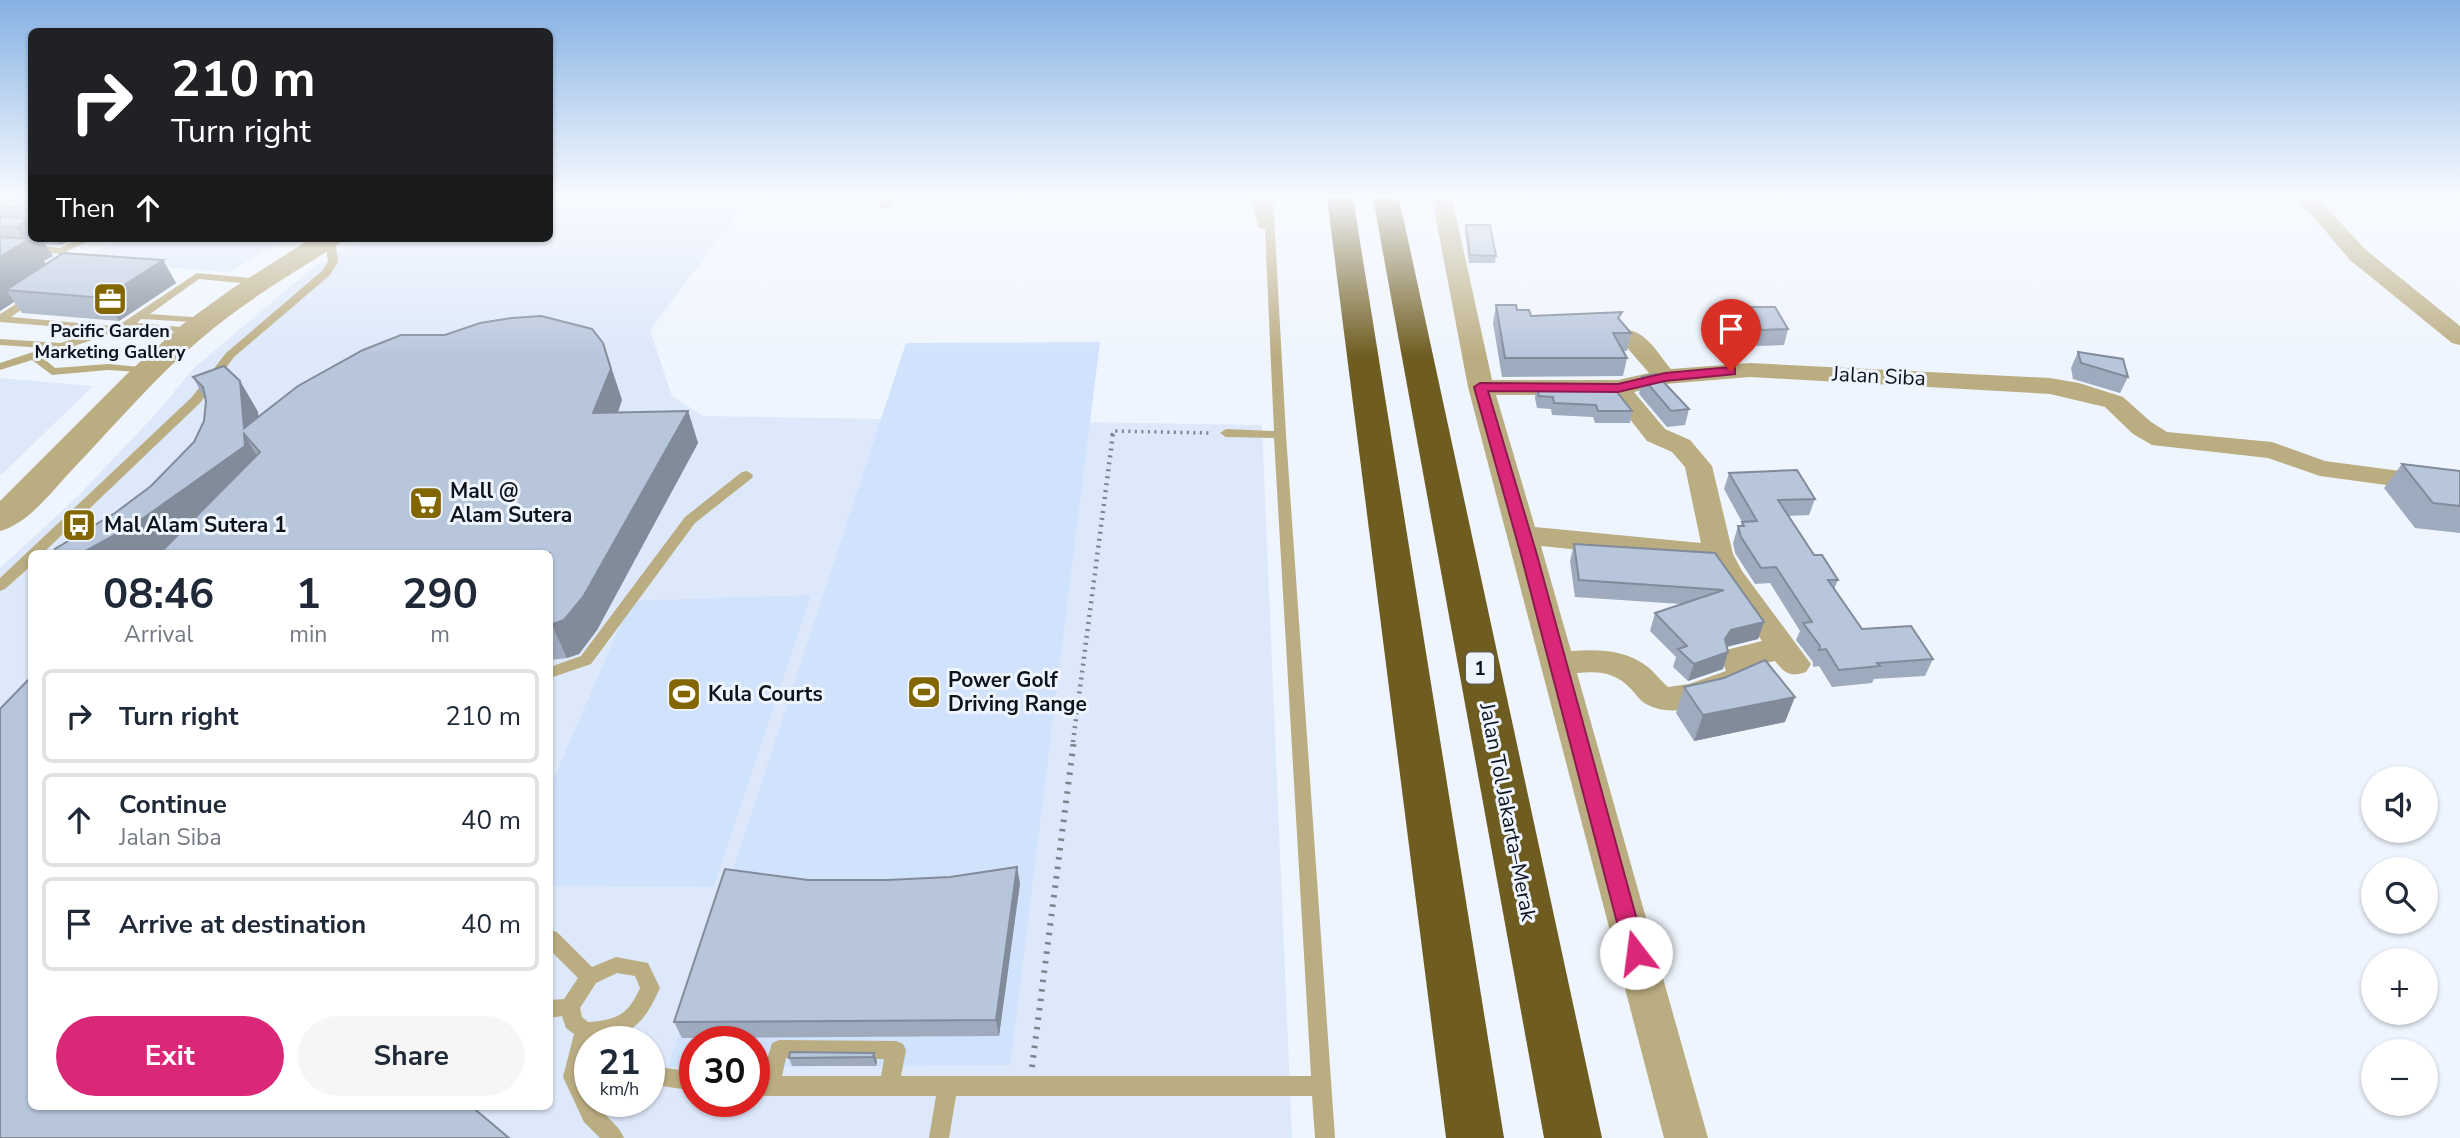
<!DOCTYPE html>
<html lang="en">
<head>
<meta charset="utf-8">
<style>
	:root { --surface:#fff; --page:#f6f6f7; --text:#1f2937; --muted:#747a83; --line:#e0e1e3; --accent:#db2777 }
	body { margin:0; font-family:"Nunito Sans",sans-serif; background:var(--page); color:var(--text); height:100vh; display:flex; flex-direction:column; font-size:26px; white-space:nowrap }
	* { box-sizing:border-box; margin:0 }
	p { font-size:23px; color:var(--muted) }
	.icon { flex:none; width:38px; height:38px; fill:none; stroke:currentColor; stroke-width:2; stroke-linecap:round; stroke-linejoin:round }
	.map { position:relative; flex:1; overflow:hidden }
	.drawer { position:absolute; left:28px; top:550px; width:525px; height:560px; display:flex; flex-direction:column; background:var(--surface); border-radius:10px; box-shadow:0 2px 5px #0004 }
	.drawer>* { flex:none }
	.top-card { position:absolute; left:28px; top:28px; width:525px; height:214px; border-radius:10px; box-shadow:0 2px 5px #0004; background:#202124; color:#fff; overflow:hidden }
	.tools { position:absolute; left:2361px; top:766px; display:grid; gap:14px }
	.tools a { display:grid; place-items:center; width:77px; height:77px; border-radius:50%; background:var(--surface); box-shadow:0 2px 5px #0004; font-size:35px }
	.speed { position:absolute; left:574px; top:1026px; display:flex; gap:14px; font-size:35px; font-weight:700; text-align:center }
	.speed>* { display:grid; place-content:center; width:91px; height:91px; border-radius:50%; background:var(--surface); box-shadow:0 2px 5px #0004; line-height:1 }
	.speed small { font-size:18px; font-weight:400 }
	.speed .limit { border:10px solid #d22; background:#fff; color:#111 }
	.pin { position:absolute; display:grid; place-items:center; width:60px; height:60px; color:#fff; margin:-72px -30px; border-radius:50% 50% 50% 0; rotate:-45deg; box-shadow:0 0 7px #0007 }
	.pin .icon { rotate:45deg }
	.me { position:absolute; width:77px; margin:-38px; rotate:345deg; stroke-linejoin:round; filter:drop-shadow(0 0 5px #0008) }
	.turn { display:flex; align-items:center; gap:24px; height:147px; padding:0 28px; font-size:32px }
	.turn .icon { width:91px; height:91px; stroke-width:2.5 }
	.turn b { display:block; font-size:49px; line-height:60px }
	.then { display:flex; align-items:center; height:66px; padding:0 28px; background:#0003; gap:14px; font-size:26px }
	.eta { display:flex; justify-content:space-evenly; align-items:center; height:119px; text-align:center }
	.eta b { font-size:42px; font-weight:700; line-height:49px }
	.action { display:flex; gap:14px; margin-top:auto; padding:14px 28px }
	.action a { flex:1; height:80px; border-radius:42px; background:var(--accent); color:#fff; font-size:28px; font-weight:700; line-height:80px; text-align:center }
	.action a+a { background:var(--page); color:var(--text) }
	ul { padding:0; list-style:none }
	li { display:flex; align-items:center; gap:21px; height:94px; margin:0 14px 10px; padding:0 14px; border:4px solid var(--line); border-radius:10px }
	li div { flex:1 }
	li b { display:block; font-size:26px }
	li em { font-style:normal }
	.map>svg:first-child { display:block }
	.built { fill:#dde8fa; fill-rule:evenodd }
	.green { fill:#d1e2fd }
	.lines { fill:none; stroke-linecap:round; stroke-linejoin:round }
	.path-far2 { stroke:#7e848c; stroke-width:3.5; stroke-dasharray:2 4.5; stroke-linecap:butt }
	.path-far1 { stroke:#7e848c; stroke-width:4.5; stroke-dasharray:2 5; stroke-linecap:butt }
	.path { stroke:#7e848c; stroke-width:6; stroke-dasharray:2.5 7; stroke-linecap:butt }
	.service { fill:#bbad82; fill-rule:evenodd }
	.minor { fill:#bbad82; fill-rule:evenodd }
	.tertiary { fill:#bbad82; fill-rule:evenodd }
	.motorway { fill:#6e5c20; fill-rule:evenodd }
	.wall { fill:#9eaabd }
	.shaded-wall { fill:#818b9a }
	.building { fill:#b8c6dc; stroke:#818b9a; stroke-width:2 }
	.route { fill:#db2777; stroke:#8e194d; stroke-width:2 }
	.labels { text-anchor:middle; stroke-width:6; stroke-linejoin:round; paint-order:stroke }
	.far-poi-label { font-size:18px; font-weight:bold; fill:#0f141c; stroke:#eff5fe }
	.shield { fill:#eff5fe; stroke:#525860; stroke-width:2 }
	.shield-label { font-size:19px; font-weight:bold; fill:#0f141c }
	.street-label { font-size:21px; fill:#0f141c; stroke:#eff5fe }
	.poi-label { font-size:21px; font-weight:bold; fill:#0f141c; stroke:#eff5fe; text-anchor:start }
</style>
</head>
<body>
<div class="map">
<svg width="2460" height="1138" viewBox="0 0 2460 1138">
	<rect width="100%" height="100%" fill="#eff5fe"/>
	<g class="built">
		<path d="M550,198H749L650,330L672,396L703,416L1262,425L1292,1138H0V568L75,499L152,418L194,368L311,269L367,238H550ZM32,553H550V1106H32ZM590,1041H649V1101H590ZM695,1041H754V1101H695Z"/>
		<polygon points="125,238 290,238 228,272 78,260"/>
		<polygon points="0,378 93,386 0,476"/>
	</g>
	<g class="green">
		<polygon points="1100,342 1010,1065 754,1067 754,1041 695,1041 695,1067 668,1067 906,343"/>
		<polygon points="811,595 714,887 550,886 550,787 631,601"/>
	</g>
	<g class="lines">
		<polyline class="path-far2" points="1112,435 1113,431 1209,433"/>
		<polyline class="path-far1" points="1073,742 1113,434"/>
		<polyline class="path" points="1032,1067 1074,740"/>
		<g class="service">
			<polygon points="883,198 893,198 888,209 880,207"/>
			<path d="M1251,198H1261L1264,210L1263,198H1273L1286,435L1335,1138H1315L1312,1096H956L949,1138H929L936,1096H754V1076H762L772,1043L779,1040L896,1041L903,1044L906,1050L901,1076H1311L1274,438L1226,437L1220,433L1226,429L1274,431L1265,230L1258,227ZM786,1058L884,1059L881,1076H782Z"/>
			<polygon points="82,238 95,238 61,254 0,248 0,242 60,248"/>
			<polygon points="325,238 335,238 338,262 330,275 234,357 200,403 43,553 32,553 32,565 5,589 0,591 0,578 192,397 226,353 322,271 328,262"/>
			<polygon points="197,273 260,279 265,282 260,285 199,279 150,314 206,318 210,319 210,323 141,319 137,323 192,328 196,329 196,333 127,328 42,357 55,368 108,364 151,368 157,371 155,373 108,370 52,375 32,360 0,370 0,363 45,348 0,345 0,339 61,343 99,330 0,322 0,314 30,295 34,294 39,297 11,317 113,326 122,323"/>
			<polygon points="747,471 753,475 752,478 695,523 591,664 550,678 550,667 581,656 685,517 742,472"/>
			<path d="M550,930L557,932L592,967L616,957L648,963L660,988C649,1012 639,1031 611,1037C604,1039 595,1039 590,1041L583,1077L590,1090V1101H595C602,1115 618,1123 624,1138H600L584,1122L563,1077L574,1034L566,1028L562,1016L550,1018V1000L564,999L578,978L550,950ZM617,973L635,976L640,988C628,1015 617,1020 588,1022L582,1017L580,1008L596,983Z"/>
			<polygon points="649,1063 658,1067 695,1072 695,1091 649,1084"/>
		</g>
		<g class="minor">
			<path d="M1432,198H1452L1492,380H1618L1649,373L1617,336L1621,331C1643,325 1658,354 1671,369L1750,363L2050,378L2079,383L2123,397L2151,422L2167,432L2272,442L2325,461L2460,479V495L2320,476L2268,458L2152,445L2133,434L2105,407L2050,394L1750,377L1665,384L1634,392L1665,429L1690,440L1712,466L1733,554L1742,571L1811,664L1806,672C1791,677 1785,674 1775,661L1756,665L1760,677C1753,689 1738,693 1724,698C1700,706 1671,718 1646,704C1640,701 1636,694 1631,689C1615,672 1599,671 1577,673L1708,1138H1664L1468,387ZM1496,395H1611L1647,441L1672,452L1685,467L1701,543L1535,527ZM1541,546L1708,563L1762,641L1726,650L1721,658L1726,671L1689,684L1668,687C1661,681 1655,673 1648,667C1625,649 1598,649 1571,651Z"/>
			<polygon points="2292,198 2315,198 2323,204 2366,250 2460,326 2460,345 2452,343 2350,260 2309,212"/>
		</g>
		<path class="tertiary" d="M312,238H343L339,244C293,273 245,301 203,337C155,377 115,425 72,470C52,491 28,524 0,531V501L132,369L183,324L233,288Z"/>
		<g class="motorway">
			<polygon points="1327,198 1353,198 1504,1138 1446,1138"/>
			<polygon points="1373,198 1399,198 1602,1138 1544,1138"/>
		</g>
	</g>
	<g class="wall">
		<polygon points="0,198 32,198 32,238 79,238 60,245 45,244 53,256 44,261 45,264 163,260 176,283 119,321 22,313 14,302 0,311"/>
		<polygon points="1466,225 1496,256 1495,263 1469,263 1465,232"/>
		<polygon points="1496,305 1531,316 1620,321 1631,333 1627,351 1623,351 1627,358 1623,376 1502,377 1493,323"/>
		<polygon points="1749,307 1788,329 1784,345 1757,346 1745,322"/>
		<polygon points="603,343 622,400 618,413 688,411 698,443 597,630 579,654 567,658 550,660 550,553 115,513 151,486 194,442 204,421 206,401 193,377 240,381 258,412 258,417"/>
		<polygon points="2078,352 2128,377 2120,393 2073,379 2071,368"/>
		<polygon points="1642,377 1689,409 1685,425 1667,427 1639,394"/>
		<polygon points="1537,386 1632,411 1630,423 1595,423 1593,417 1552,415 1551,409 1537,408 1535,398"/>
		<polygon points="2402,464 2460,471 2460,533 2415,528 2384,488"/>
		<polygon points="1729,473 1815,499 1809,515 1788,516 1814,555 1838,580 1834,589 1862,629 1933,659 1925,676 1874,679 1872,683 1832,687 1819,666 1813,667 1813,662 1796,640 1800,631 1770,583 1755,584 1735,553 1733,543 1738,526 1741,526 1742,522 1724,489"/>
		<polygon points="1574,544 1715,553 1764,622 1758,639 1727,647 1723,669 1688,681 1673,667 1676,657 1650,631 1655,613 1681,604 1575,597 1570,561"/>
		<polygon points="1684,687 1785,722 1694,741 1676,713"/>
		<polygon points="808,880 1020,883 999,1036 682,1038 674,1022"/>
		<polygon points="874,1053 877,1062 876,1066 792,1066 789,1058"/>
	</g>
	<g class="shaded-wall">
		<polygon points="30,219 32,222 32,238 41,238 53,256 44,261 53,276 6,290 14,302 0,311 0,257 25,242 16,227"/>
		<polygon points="55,238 79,238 60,245"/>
		<polygon points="163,260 176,283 119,321 104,298"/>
		<polygon points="603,343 622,400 605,445 593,413"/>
		<polygon points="240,381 258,412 262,455 244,428"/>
		<polygon points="688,411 698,443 597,630 579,654 567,658 552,625"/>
		<polygon points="244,434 263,466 163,553 82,553"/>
		<polygon points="1764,622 1758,639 1725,647 1728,652 1723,669 1688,681 1694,664 1725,639 1731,630"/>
		<polygon points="1795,697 1785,722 1694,741 1703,715"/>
		<polygon points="1017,867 1020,883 999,1036 996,1020"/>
		<polygon points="874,1053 877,1062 876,1066 873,1057"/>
	</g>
	<g class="building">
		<polygon points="0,198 32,198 32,209 0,206"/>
		<polygon points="0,216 30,219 16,227 0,227"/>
		<polygon points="1466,225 1490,225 1496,256 1470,255"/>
		<polygon points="0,237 29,239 0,257"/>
		<polygon points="63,253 163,260 104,298 6,290"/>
		<polygon points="1496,305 1516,305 1517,310 1529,310 1531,316 1622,312 1618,318 1631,333 1613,333 1627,358 1505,358"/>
		<polygon points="1749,307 1775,307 1788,329 1762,330"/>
		<polygon points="541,316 592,329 603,343 611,369 593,413 688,411 583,597 564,620 550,625 550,553 160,553 260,452 244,434 245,446 135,524 82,553 57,553 55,549 115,513 151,486 194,442 204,421 206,401 203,387 193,377 224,366 240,381 244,428 298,386 363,350 401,335 445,335 480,323 512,318"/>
		<polygon points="2078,352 2123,359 2128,377 2081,363"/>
		<polygon points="1656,374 1689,409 1671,411 1642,377"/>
		<polygon points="1537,386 1612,386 1632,411 1598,411 1596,405 1554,403 1553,397 1539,396"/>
		<polygon points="2402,464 2460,471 2460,506 2433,503"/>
		<polygon points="1797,470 1815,499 1778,500 1814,555 1822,555 1838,580 1828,580 1862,629 1911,626 1933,659 1877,663 1880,666 1839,670 1826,649 1819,650 1820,646 1803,623 1812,622 1776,567 1761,568 1741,537 1738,526 1744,526 1742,522 1757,521 1729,473"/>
		<polygon points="1574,544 1715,553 1764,622 1731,630 1725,639 1728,652 1694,664 1678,649 1687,646 1655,613 1724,590 1579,580"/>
		<polygon points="1765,660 1795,697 1703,715 1684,687 1724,678"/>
		<polygon points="32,676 32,1106 471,1106 509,1138 0,1138 0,709"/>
		<polygon points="1017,867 996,1020 674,1022 725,869 808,880 887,880 950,877"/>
		<polygon points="790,1052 874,1053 873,1057 789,1058"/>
	</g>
	<linearGradient id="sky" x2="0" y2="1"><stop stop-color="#85b1e3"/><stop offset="0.55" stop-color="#f8faff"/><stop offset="1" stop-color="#f8faff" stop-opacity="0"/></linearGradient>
	<rect width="2460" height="357" fill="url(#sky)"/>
	<polygon class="route" points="1731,367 1735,368 1735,374 1665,381 1618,392 1488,391 1537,555 1646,953 1643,960 1636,963 1628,960 1625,953 1521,555 1474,387 1480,383 1618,384 1665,373"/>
	<defs>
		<g id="office-square" transform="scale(1.75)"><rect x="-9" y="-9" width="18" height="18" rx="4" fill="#826700" stroke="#eff5fe"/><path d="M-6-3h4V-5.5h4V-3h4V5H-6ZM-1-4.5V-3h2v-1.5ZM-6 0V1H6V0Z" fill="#fff"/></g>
		<g id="supermarket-square" transform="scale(1.75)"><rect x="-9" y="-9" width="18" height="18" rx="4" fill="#826700" stroke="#eff5fe"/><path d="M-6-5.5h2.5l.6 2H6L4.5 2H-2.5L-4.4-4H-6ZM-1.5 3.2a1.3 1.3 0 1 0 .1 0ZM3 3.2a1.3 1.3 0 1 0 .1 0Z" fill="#fff"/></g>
		<g id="bus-square" transform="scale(1.75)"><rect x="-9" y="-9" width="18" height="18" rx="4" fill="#826700" stroke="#eff5fe"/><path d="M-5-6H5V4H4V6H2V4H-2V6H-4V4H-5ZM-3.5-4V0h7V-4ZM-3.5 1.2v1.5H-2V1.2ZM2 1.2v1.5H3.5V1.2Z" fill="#fff"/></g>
		<g id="stadium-square" transform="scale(1.75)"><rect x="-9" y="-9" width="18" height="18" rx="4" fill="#826700" stroke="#eff5fe"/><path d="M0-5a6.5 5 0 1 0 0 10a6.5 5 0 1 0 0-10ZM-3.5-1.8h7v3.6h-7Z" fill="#fff"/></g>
	</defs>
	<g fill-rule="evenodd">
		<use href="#office-square" x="110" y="299"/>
		<use href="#supermarket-square" x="426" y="503"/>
		<use href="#bus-square" x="79" y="525"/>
		<use href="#stadium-square" x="924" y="692"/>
		<use href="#stadium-square" x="684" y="694"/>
	</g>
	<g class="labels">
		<g class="far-poi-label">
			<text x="110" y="337">Pacific Garden<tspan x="110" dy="21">Marketing Gallery</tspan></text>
		</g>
		<rect class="shield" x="1466" y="652.5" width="28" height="31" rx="5"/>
		<g class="shield-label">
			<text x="1480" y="675">1</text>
		</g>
		<g class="street-label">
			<text transform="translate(1879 376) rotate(3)" y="7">Jalan Siba</text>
			<text transform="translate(1508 812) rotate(79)" y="7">Jalan Tol Jakarta–Merak</text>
		</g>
		<g class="poi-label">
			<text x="450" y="498">Mall @<tspan x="450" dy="24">Alam Sutera</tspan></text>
			<text x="104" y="532">Mal Alam Sutera 1</text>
			<text x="948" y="687">Power Golf<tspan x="948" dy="24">Driving Range</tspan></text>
			<text x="708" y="701">Kula Courts</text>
		</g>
	</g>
</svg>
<div class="tools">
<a><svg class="icon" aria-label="sound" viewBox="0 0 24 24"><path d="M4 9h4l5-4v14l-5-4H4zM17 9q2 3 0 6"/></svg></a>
<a><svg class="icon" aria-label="search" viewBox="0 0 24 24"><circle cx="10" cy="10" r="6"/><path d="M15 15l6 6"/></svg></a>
<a>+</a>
<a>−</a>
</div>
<div class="speed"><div>21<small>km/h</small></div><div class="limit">30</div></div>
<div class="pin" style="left:1731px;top:371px;background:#d93025"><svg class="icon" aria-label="arrive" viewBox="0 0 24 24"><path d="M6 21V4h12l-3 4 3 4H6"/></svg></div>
<svg class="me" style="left:1636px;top:953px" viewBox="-20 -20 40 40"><circle r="19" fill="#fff"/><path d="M0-13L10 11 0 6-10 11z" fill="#db2777"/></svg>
<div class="top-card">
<div class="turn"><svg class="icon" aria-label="right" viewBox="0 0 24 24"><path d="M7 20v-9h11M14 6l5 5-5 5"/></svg><div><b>210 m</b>Turn right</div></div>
<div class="then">Then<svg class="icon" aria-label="ahead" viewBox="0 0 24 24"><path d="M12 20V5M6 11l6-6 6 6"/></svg></div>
</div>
<section class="drawer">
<div class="eta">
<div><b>08:46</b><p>Arrival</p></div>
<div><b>1</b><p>min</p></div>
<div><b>290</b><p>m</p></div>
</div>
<ul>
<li><svg class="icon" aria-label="right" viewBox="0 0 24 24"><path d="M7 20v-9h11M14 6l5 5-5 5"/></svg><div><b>Turn right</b></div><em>210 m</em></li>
<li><svg class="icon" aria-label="ahead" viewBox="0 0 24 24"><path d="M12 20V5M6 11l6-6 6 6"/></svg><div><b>Continue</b><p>Jalan Siba</p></div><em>40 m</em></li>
<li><svg class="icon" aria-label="arrive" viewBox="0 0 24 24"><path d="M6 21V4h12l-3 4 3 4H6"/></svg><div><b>Arrive at destination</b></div><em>40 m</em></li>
</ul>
<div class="action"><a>Exit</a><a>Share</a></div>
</section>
</div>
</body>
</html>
